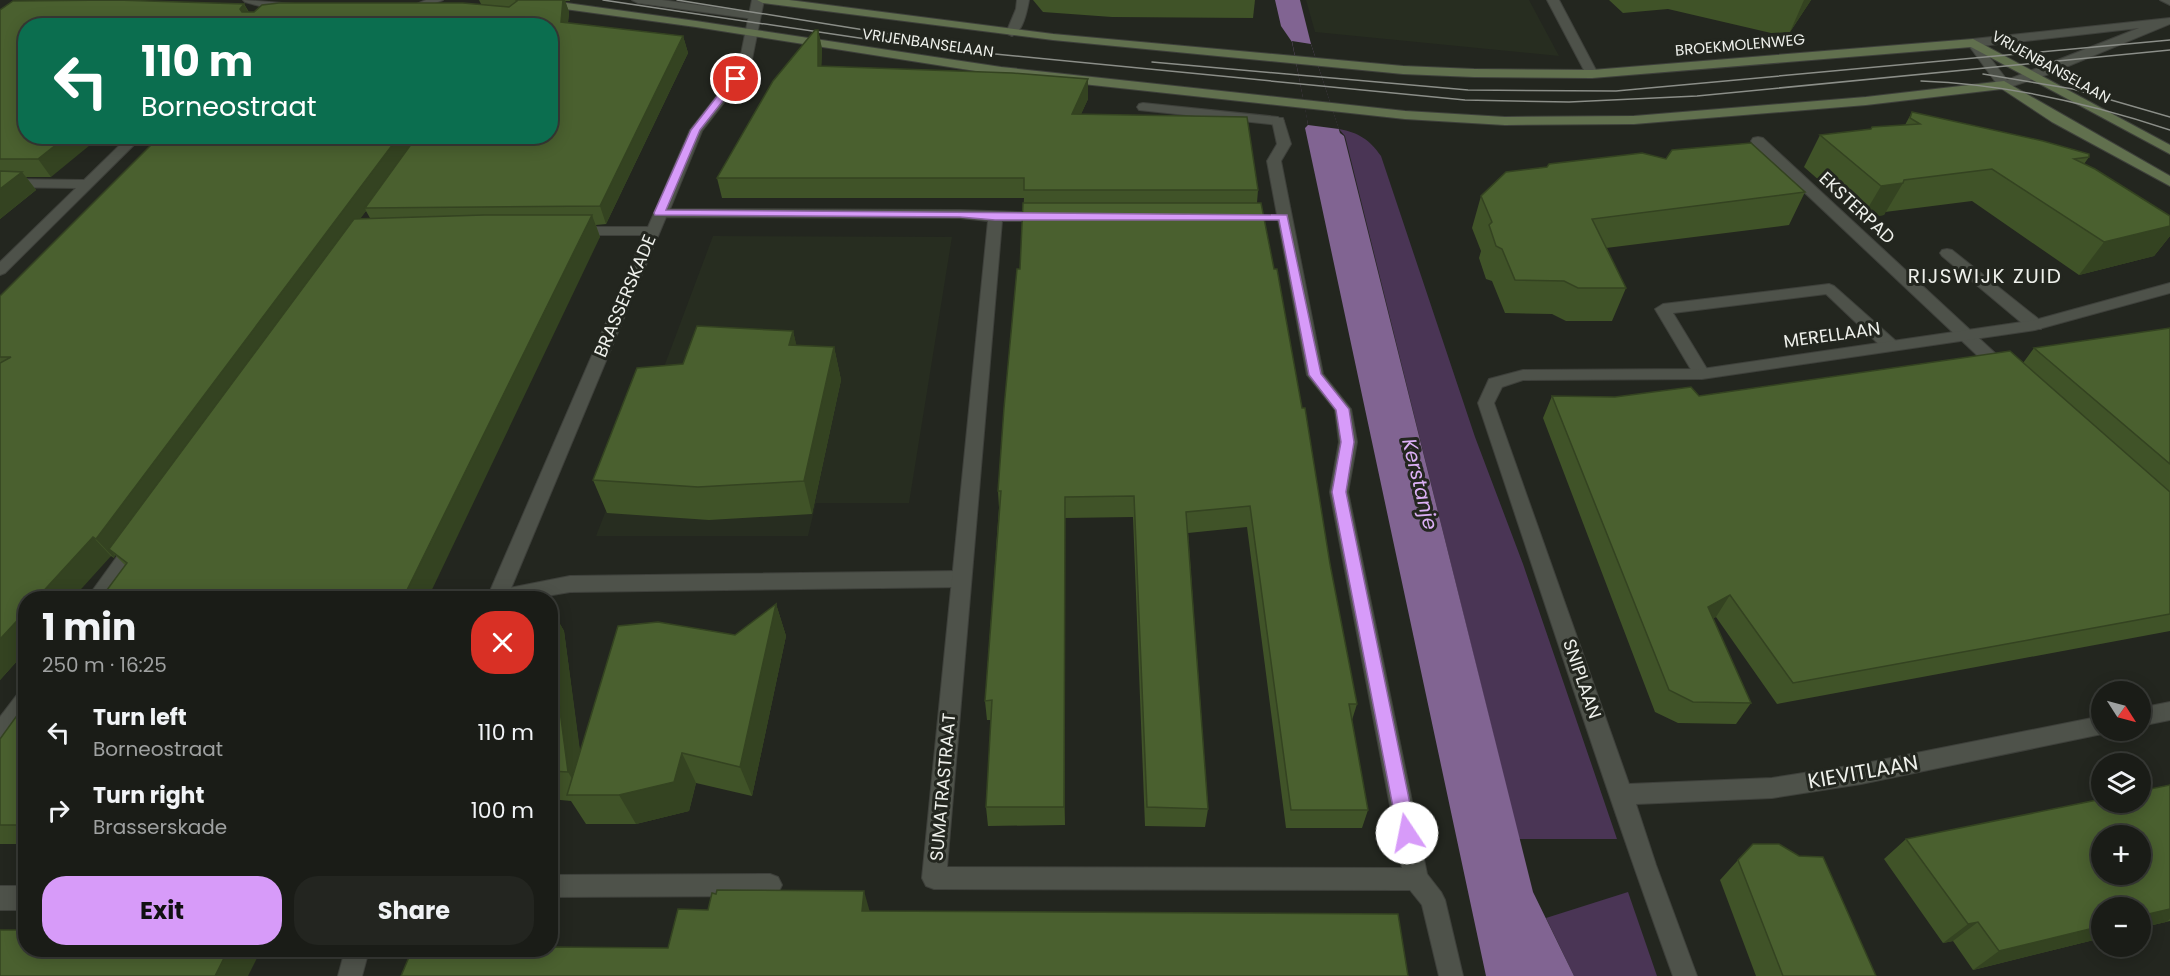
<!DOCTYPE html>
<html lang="en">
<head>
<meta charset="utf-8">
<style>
	:root { --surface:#1a1c17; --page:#232520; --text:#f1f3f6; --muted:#9fa1a1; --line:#383a36; --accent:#d79bf9 }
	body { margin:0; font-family:Poppins,sans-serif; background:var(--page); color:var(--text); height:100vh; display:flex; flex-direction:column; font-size:22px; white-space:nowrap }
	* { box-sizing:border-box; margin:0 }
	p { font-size:20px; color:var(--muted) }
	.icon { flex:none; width:33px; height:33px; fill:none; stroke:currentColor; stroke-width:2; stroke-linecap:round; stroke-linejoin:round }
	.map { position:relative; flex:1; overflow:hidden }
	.panel { position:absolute; left:18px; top:591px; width:540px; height:366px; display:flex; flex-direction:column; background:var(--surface); border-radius:24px; box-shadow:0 3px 15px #0003,0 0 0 2px var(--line) }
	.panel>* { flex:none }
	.guide { position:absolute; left:18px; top:18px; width:540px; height:126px; border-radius:24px; box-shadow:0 3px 15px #0003,0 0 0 2px var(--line); background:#0b6e4f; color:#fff; overflow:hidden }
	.needle { width:39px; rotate:126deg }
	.fabs { position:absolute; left:2091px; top:681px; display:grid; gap:12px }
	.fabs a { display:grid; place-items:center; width:60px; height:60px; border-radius:50%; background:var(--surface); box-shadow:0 3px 15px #0003,0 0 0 2px var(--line); font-size:30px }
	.pin { position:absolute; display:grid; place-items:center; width:51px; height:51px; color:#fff; margin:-26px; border:3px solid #fff; border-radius:50%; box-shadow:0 2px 6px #0007 }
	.me { position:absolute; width:66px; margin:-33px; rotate:349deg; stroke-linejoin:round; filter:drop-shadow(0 0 4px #0008) }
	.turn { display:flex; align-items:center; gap:21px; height:126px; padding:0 24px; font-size:27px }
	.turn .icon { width:78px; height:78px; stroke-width:2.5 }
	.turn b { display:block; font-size:42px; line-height:51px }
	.round { display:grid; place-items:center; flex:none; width:63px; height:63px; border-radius:24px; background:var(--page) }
	.headline { display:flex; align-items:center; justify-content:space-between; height:102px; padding:0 24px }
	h1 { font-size:36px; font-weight:700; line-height:45px }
	.cta { display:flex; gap:12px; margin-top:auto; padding:12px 24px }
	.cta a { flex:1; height:69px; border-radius:24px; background:var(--accent); color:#111; font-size:24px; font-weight:700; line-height:69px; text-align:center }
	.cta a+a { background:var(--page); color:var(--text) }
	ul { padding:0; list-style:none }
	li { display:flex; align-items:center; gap:18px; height:78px; padding:0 24px }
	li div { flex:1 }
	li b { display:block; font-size:22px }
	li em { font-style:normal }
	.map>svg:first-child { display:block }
	.built { fill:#272d20 }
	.green { fill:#4a3555 }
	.water { fill:#816492 }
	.pier { fill:#23261f }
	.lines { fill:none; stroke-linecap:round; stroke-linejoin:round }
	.service-casing { stroke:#3e403b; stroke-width:2 }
	.pedestrian-casing { stroke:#3e403b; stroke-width:2 }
	.minor-casing { stroke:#3e403b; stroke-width:2 }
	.secondary-casing { stroke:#3e403b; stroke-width:2 }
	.service { fill:#4e524a; fill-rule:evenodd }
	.pedestrian { fill:#4e524a; fill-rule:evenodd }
	.minor { fill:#4e524a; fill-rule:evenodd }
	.secondary { fill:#61704e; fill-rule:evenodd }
	.tram { stroke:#8b8e88; stroke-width:1.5 }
	.wall { fill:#405328; fill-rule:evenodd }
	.shaded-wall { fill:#344321 }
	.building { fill:#4a602f; stroke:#344321; stroke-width:1.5; fill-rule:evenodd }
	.route { fill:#d79bf9; stroke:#8c65a2; stroke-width:1.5 }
	.labels { text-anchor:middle; stroke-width:6; stroke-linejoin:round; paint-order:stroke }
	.far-street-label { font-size:15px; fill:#eef0eb; stroke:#23261f }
	.street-label { font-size:18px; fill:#eef0eb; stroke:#23261f }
	.neighbourhood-label { font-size:20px; letter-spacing:1.5px; fill:#eef0eb; stroke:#23261f }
	.water-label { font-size:20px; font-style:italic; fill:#dcb0f6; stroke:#23261f }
	.near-street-label { font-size:21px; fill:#eef0eb; stroke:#23261f }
</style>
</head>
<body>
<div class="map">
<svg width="2170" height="976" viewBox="0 0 2170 976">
	<rect width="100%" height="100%" fill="#23261f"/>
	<g class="built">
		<polygon points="1306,0 1529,0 1559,56 1315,32"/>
		<polygon points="713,236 952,237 909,503 816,503 808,536 596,536 649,400 652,399"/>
	</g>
	<g class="green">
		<path d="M1339,129C1359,133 1369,139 1381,156L1475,437L1523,564L1617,839H1519L1345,136Z"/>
		<polygon points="1628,892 1657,976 1574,976 1546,918"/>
	</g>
	<polygon class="water" points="1275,0 1300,0 1311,44 1340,133 1344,136 1533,892 1574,976 1486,976 1305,128 1308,125 1307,118 1292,42 1281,26"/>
	<polygon class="pier" points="1292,41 1311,44 1339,129 1308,125"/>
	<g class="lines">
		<g class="service-casing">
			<g id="service">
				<polygon points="632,0 662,0 754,13 760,16 754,19 638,3"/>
				<path d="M1017,0H1029C1027,11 1023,32 1012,36L1006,33L1016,9Z"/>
				<polygon points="1143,103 1278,117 1284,121 1278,125 1139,110 1137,107 1139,104"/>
				<polygon points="1947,249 1952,250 2041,321 2043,325 2041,329 2029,329 1942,256 1940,253 1942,250"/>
				<polygon points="1829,284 1834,286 1897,342 1899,346 1897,350 1885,350 1826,294 1673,313 1710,374 1708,378 1696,378 1655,309 1663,304"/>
			</g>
		</g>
		<g class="pedestrian-casing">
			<g id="pedestrian">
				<polygon points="1758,137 1763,138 2009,366 2011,370 2009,374 1997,374 1753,144 1751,141 1753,138"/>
				<polygon points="961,571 968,574 971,579 968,584 961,587 570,592 535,598 489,598 492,593 499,590 570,576"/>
			</g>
		</g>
		<g class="minor-casing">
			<g id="minor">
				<path d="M243,0L295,4L301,7C288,16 260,6 245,2Z"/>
				<polygon points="426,0 443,0 411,12 405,9"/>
				<polygon points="752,0 764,0 750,69 702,131 670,209 960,210 1047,213 1054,217 1047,221 1002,221 947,867 1402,868 1330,492 1339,442 1335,410 1307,375 1267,161 1277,144 1272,121 1273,118 1283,118 1291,144 1281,161 1323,374 1351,409 1357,442 1348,492 1427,874 1441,892 1445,900 1463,976 1439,976 1422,905 1410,890 934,889 926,886 922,878 988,221 960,218 666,217 507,598 487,598 644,235 576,235 569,231 576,227 648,227 690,130 738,69"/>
				<polygon points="1547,0 1559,0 1598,74 1596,77 1588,77 1586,74"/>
				<polygon points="2160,0 2170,0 2170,5"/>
				<path d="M2170,18V24L2049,74L2004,89L2000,88L1967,43L1973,39ZM2139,28L2007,80L1981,46Z"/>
				<polygon points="129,136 143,136 5,273 0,275 0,262 76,188 0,187 0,179 84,180"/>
				<path d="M2170,283V293L2035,330L1702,379L1523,380L1502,387L1494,403L1629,784L1772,778L1861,764L2102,716V730H2110L2102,734L1861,784L1772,798L1636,804L1656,865L1697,976H1673C1604,786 1542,594 1478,403L1489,379L1523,370L1702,369L2035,320Z"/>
				<polygon points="136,538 143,540 145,545 108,598 87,598 129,540"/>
				<polygon points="26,689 26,715 8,741 0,743 0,717 19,692"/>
				<polygon points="2170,702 2170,720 2140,726 2140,708"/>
				<polygon points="770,874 778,877 782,885 778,893 770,896 550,897 550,875"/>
				<rect x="0" y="886" width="26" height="24"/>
				<polygon points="345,950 369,950 362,976 338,976"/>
			</g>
		</g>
		<g class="secondary-casing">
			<g id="secondary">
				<polygon points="515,0 545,0 696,21 1001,67 1405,111 1505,117 1634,116 1866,97 2004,81 2170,176 2170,186 2052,122 2002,89 1866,105 1634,124 1505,125 1405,119 1001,75 696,27 521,3"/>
				<polygon points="757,0 789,0 1053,34 1403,66 1474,69 1592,70 1973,39 2170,145 2170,154 1971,47 1592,78 1474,77 1403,74 1053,40 763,3"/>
			</g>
		</g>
		<use href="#service" class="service"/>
		<use href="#pedestrian" class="pedestrian"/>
		<use href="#minor" class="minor"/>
		<use href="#secondary" class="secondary"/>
		<g class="tram">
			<polyline points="603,0 913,46 1465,100 1569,102 1697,96 2170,50"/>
			<polyline points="677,0 908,37"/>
			<polyline points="1152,62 1468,90 1616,91 2170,40"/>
			<polyline points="1983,74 2073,89 2170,117"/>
			<path d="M1921,81C2007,84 2089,103 2170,130"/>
		</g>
	</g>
	<g class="wall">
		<path d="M479,0H570V1H565L569,12L568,23L683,36L688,53L606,224L596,225L600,237L125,565L115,555L114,558L111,556L26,598V651L0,680V296L550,136V26H26L51,177H26L36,190L0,219V10L244,4L249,12L481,4ZM366,211L370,218H360Z"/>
		<polygon points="1033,0 1255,0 1253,18 1112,17 1043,12"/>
		<polygon points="1609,0 1811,0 1790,32 1771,33 1668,9 1623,13"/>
		<polygon points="818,30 822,49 821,66 1088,79 1088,99 1081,114 1258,190 1257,203 1274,269 1302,408 1330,564 1357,704 1352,720 1368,810 1362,828 1286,828 1247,527 1188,533 1208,809 1205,827 1145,826 1133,517 1065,518 1065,825 988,826 986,807 991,720 987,720 985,701 999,508 998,491 1020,269 1024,198 722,198 717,178"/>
		<polygon points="1912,112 2089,157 2084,164 2170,216 2170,236 2154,256 2079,275 1972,201 1885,212 1884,215 1862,218 1804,167 1820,135 1905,125"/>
		<polygon points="1666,159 1805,192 1789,225 1606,248 1626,288 1612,321 1566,321 1552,314 1505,313 1492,281 1486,279 1479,258 1481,251 1472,228 1481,196"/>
		<polygon points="2170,328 2170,631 1777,704 1716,617 1713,618 1751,703 1736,724 1678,723 1655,712 1543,418 1552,396 1615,397 1699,396 2023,363 2034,348"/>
		<polygon points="793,331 796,345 834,347 841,380 812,514 709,520 607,513 593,480 683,364"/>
		<polygon points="776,604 786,636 752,796 696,783 689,811 636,824 586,824 571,801 550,799 550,607 564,631 580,753"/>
		<polygon points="26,703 26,844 0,844 0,739"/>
		<polygon points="2170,785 2170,921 2140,928 2102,908 2102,938 1973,970 1953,941 1943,943 1884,859 1906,839"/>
		<polygon points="1738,860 1876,976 1756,976 1720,880"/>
	</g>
	<g class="shaded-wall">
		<polygon points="563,0 565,0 569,12 566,39 561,22"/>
		<polygon points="1804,0 1811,0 1790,32"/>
		<polygon points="244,4 253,21 240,9"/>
		<polygon points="818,30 822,49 821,85 818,66"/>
		<polygon points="683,36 688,53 606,224 600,206"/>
		<polygon points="1088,79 1088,99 1072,134 1072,114"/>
		<polygon points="67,136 101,136 51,177 38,159"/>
		<polygon points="399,136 420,136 365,208 366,211 116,554 109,549 115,555 114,558 96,539"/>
		<polygon points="22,172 36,190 0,219 0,189"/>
		<polygon points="1903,183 1884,215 1862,218 1881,186"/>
		<polygon points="592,215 600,237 428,598 403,598"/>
		<polygon points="2170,226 2170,236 2154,256 2079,275 2104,242"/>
		<polygon points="793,331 801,364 789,345"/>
		<polygon points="834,347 841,380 812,514 804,481"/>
		<polygon points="1065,497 1065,825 1064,807"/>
		<polygon points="93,537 111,556 73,598 37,598"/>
		<polygon points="1730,595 1716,617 1694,629 1708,607"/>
		<polygon points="776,604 786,636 752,796 740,767"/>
		<polygon points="550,607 564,631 586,795 582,795 568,772 550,634"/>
		<polygon points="26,611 26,651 0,680 0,639"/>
		<polygon points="682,753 696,783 689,811 636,824 619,795"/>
		<polygon points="864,891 871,916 862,911"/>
		<polygon points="2170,909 2170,919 2166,922 2140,928 2140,916"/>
		<polygon points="1978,922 1953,941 1943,943 1968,924"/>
		<polygon points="2102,926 2102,938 1973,970 1999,951"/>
		<polygon points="228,950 261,950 248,976 215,976"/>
	</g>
	<g class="building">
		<polygon points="116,0 244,4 240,9 242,12 254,12 262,5 279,3 463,3 509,7 517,1 516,0 563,0 561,22 683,36 600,206 365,208 417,136 550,136 550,26 26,26 26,136 67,136 38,159 0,159 0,10 13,1"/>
		<polygon points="815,30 818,30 818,66 1012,73 1088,79 1072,114 1247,117 1258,190 1024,190 1024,178 717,178 773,81"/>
		<polygon points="1912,112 2043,141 2089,154 2089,157 2074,159 2095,169 2170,216 2170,226 2104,242 1992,169 1904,180 1903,183 1881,186 1820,135 1871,129 1872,127 1920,124 1910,118"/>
		<polygon points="160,136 399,136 96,539 93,537 37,598 26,598 26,611 0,639 0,363 11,357 0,357 0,296"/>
		<polygon points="1751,143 1805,192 1592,219 1626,288 1578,288 1564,281 1515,280 1502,249 1496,246 1489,225 1492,222 1481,196 1506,172 1547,167 1549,164 1642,153 1666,159 1672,150"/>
		<polygon points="0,171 22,172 0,189"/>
		<polygon points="1023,203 1261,203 1274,269 1277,269 1302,408 1305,408 1330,564 1357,704 1349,704 1368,810 1291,810 1250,506 1186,512 1208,809 1147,807 1134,496 1065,497 1064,807 986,807 992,700 985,701 1001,491 998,491 1004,408 1017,269 1020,269"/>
		<polygon points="484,215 592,215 403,598 101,598 127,563 109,549 354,219"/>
		<polygon points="697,326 793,331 789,345 834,347 804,481 698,487 593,480 637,368 683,364"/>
		<polygon points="2170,328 2170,464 2034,348"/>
		<polygon points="2010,351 2170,492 2170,614 1793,683 1730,595 1708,607 1751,703 1693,702 1669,690 1552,396 1615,397 1691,387 1699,396"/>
		<polygon points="776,604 740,767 682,753 674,782 619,795 567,795 618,626 658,622 735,635"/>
		<polygon points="550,634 568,772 550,771"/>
		<polygon points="26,703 26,825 0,825 0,739"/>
		<path d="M2170,785V909L2140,916V908H2102V926L1999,951L1978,922L1968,924L1906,839L2102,799V802H2140V791ZM2102,836H2140V874H2102Z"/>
		<polygon points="1753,844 1779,844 1799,856 1823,857 1876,976 1783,976 1738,860"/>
		<polygon points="717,890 864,891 862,911 1398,914 1408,976 401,976 412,950 550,950 550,947 668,948 678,909 708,910 712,893 716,894"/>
		<polygon points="0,930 26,930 26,950 228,950 215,976 0,976"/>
	</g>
	<polygon class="route" points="732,77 740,79 700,130 666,210 1287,215 1321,374 1349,409 1354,442 1346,492 1416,833 1413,839 1407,841 1401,839 1398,833 1332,492 1341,442 1336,410 1309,375 1279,220 995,220 960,217 655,215 654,213 691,130"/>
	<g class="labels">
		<g class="far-street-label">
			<text transform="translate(928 43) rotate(8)" y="5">VRIJENBANSELAAN</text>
			<text transform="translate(1740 45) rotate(-5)" y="5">BROEKMOLENWEG</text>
			<text transform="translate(2051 67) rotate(29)" y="5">VRIJENBANSELAAN</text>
		</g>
		<g class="street-label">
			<text transform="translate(1857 208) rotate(43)" y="6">EKSTERPAD</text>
			<text transform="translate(625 296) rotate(-67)" y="6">BRASSERSKADE</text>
			<text transform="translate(1832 335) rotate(-8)" y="6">MERELLAAN</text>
			<text transform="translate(1582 679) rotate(71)" y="6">SNIPLAAN</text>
			<text transform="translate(943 787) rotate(-85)" y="6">SUMATRASTRAAT</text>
		</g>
		<g class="neighbourhood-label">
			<text x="1985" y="283">RIJSWIJK ZUID</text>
		</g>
		<g class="water-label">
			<text transform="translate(1420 484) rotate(76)" y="7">Kerstanje</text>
		</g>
		<g class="near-street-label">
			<text transform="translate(1863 772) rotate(-10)" y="7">KIEVITLAAN</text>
		</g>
	</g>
</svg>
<div class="fabs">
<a><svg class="needle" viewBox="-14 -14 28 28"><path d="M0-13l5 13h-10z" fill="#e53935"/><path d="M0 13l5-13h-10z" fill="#9fa1a1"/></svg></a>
<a><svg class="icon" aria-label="layers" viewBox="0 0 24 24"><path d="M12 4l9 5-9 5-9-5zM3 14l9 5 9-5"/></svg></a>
<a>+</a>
<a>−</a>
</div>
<div class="pin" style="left:736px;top:79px;background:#d93025"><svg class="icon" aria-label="arrive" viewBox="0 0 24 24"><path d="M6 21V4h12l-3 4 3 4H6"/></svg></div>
<svg class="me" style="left:1407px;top:833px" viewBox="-20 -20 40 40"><circle r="19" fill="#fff"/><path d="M0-13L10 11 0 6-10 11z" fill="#d79bf9"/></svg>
<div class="guide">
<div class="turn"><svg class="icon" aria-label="left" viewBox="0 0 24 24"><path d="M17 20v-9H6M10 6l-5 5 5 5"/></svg><div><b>110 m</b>Borneostraat</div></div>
</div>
<section class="panel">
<div class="headline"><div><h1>1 min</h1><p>250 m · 16:25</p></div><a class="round" style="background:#d93025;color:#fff"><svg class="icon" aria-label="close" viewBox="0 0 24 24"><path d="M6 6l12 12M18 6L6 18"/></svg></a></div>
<ul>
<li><svg class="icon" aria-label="left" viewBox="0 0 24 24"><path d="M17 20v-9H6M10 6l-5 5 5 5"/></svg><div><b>Turn left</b><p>Borneostraat</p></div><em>110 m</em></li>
<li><svg class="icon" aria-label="right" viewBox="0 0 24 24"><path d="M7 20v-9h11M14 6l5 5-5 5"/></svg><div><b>Turn right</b><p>Brasserskade</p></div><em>100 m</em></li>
</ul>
<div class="cta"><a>Exit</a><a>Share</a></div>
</section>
</div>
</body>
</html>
